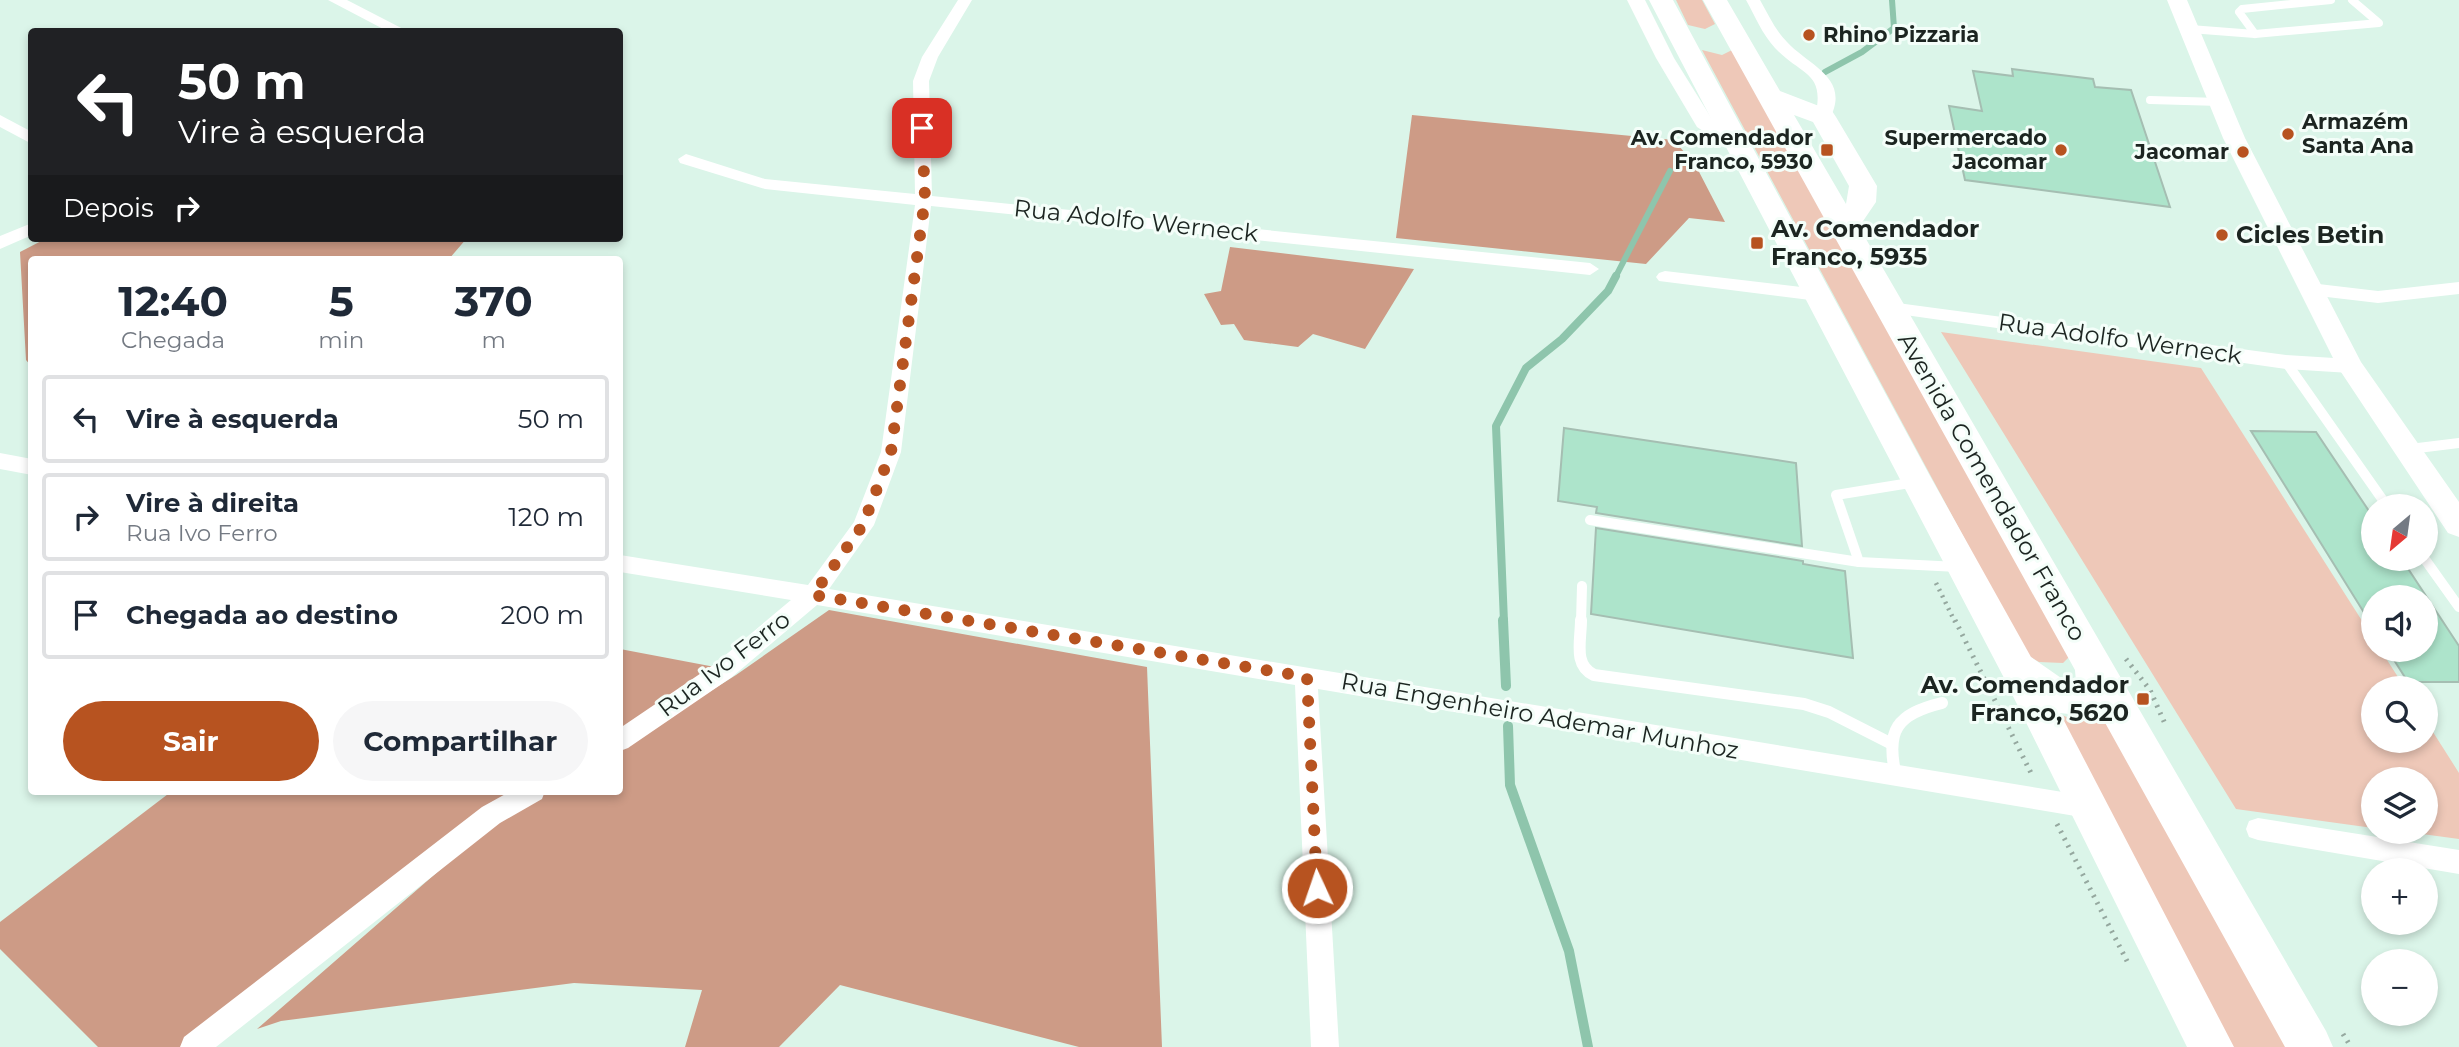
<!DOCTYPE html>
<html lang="pt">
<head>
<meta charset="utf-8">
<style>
	:root { --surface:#fff; --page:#f6f6f7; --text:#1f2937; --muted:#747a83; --line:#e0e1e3; --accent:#b75320 }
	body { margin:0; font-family:Montserrat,sans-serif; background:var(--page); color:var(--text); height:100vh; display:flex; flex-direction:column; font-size:26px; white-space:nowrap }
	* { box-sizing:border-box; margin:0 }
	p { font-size:23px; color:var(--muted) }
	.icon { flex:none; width:38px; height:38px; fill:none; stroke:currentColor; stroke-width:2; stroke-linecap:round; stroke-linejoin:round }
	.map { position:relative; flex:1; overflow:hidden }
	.drawer { position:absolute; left:28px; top:256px; width:595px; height:539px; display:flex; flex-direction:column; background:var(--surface); border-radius:7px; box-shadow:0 4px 10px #0003 }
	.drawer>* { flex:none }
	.top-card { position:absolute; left:28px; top:28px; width:595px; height:214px; border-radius:7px; box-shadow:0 4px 10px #0003; background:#202124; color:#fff; overflow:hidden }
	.needle { width:46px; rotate:209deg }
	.buttons { position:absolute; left:2361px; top:494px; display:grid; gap:14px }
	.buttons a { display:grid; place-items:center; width:77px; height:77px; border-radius:50%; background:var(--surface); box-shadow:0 4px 10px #0003; font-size:35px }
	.pin { position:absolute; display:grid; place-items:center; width:60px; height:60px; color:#fff; margin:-30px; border-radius:14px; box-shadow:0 4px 10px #0006 }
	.me { position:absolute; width:77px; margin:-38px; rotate:357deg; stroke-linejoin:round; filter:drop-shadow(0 0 5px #0008) }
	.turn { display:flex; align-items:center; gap:24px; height:147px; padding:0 35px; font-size:32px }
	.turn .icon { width:91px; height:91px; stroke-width:2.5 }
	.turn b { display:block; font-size:49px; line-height:60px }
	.then { display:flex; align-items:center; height:66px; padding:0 35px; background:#0003; gap:14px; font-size:26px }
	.eta { display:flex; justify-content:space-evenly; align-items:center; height:119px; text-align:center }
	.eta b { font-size:42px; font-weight:700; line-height:49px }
	.action { display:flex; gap:14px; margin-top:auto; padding:14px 35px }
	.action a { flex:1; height:80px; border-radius:42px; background:var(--accent); color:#fff; font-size:28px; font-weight:700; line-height:80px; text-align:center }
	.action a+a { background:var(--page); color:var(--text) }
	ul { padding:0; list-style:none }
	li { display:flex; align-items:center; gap:21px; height:88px; margin:0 14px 10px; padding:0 21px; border:4px solid var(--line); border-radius:7px }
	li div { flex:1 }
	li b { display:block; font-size:26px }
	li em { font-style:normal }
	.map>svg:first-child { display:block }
	.green { fill:#eec8b8 }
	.forest { fill:#cd9b86 }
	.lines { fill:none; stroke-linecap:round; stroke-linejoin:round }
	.stream-far2 { stroke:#8ec5ac; stroke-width:6 }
	.stream-far1 { stroke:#8ec5ac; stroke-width:8 }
	.stream { stroke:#8ec5ac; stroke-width:10 }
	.building { fill:#ade4cb; stroke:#a5beb2; stroke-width:2 }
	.path-far1 { stroke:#95a89f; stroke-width:4.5; stroke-dasharray:2 5; stroke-linecap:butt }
	.path { stroke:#95a89f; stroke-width:5; stroke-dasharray:2 6; stroke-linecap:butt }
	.service-far2 { stroke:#fff; stroke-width:8 }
	.service-far1 { stroke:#fff; stroke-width:10 }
	.service { stroke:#fff; stroke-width:12 }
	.minor { fill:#fff; fill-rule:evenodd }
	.tertiary { fill:#fff; fill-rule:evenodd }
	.secondary { fill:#fff; fill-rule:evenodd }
	.trunk { fill:#fff; fill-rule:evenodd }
	.route { stroke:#b75320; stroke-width:12; stroke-dasharray:0 21.6 }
	.poi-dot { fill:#b75320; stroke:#f4fef9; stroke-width:2.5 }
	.labels { text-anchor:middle; stroke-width:6; stroke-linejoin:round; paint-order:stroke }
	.far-poi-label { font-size:21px; font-weight:bold; fill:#1c2521; stroke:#f4fef9; text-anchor:end }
	.street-label { font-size:24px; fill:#1c2521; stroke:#f4fef9 }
	.poi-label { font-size:24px; font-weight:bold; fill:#1c2521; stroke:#f4fef9; text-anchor:start }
</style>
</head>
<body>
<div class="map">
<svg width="2459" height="1047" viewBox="0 0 2459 1047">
	<rect width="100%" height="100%" fill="#dbf5e9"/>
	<g class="green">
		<polygon points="1676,0 1702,0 1715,24 1705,29 1688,25"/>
		<polygon points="1734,49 2072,654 2063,663 2039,662 2027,655 1702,50 1722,55"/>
		<polygon points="1941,332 2201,368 2373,638 2373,649 2380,649 2405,688 2373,688 2373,740 2426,740 2426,721 2459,773 2459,839 2400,831 2426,831 2426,779 2373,779 2373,828 2236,809"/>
		<path d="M2056,712C2073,721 2090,726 2105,712L2292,1047H2230Z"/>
	</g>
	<g class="forest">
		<polygon points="1412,115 1674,140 1696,166 1725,222 1689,218 1646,264 1396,238"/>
		<polygon points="47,238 467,238 449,259 32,259 31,366 26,360 20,252"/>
		<polygon points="1230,247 1414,269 1365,349 1313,334 1298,347 1244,340 1234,324 1221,325 1204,294 1221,291"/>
		<polygon points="829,610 1147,667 1162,1047 1079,1047 840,985 779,1047 685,1047 702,990 574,983 281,1021 257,1029 496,821 547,791 620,791 620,748 736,675"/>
		<polygon points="620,649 715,667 620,731"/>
		<polygon points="172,791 519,791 184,1047 98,1047 0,949 0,922"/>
	</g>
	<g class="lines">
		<g class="stream-far2">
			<polyline points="1825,72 1862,52 1894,28 1892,0"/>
			<polyline points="1615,278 1670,171"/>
		</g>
		<polyline class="stream-far1" points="1504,622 1496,426 1526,368 1562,339 1608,291 1616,276"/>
		<g class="stream">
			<polyline points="1503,620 1506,686"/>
			<polyline points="1508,726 1510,785 1569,951 1588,1047"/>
		</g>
	</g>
	<g class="building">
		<polygon points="2012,69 2093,79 2095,87 2131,90 2170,207 1965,180 1949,106 1982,111 1973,71 2013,76"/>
		<polygon points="1564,428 1796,463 1802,546 1596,513 1597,507 1558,501"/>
		<polygon points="2251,431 2316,432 2373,517 2373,558 2401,558 2459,646 2459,682 2408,682 2387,649 2426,649 2426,597 2373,597 2373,627"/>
		<polygon points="1596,528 1803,561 1803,564 1845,571 1853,658 1591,614"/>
	</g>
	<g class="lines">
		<polyline class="path-far1" points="1936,583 1955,622"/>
		<g class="path">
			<polyline points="1955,620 2032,775"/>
			<polyline points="2126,659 2150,690 2166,726"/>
			<polyline points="2057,824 2129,965"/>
			<polyline points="2343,1034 2351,1047"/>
		</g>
		<g class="service-far2">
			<polyline points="2190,29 2255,34 2379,23 2352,0"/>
			<polyline points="2255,34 2239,12 2242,9 2331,0"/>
			<polyline points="2150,100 2220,102"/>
		</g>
		<g class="service-far1">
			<polyline points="2286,362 2387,506"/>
			<polyline points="2410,449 2459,443"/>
			<polyline points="1916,482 1836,495 1859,562 1958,567"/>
			<polyline points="1590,520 1859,562"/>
			<polyline points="2424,558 2459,607"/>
			<polyline points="1581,622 1582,586"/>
		</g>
		<g class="service">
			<path d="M1581,620C1581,641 1573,665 1594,675L1804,704L1829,712L1890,743"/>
			<path d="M1896,776C1885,730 1897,714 1942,703"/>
		</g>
		<g class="minor">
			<polygon points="328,0 347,0 409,32 389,32"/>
			<polygon points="958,0 972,0 938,57 929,81 932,196 1590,263 1599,269 1590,275 931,206 901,452 874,525 829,589 2087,796 2096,799 2099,807 2096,815 2087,818 1318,689 1339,1047 1311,1047 1295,685 817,605 732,677 628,748 620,751 620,728 716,663 791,600 620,572 620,555 808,585 854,522 881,452 915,205 765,189 680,163 678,159 686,154 765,179 915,194 913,81 922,57"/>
			<path d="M1746,0H1760C1768,14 1775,30 1787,42C1809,66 1852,78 1829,120L1823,122L1815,117C1826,71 1801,76 1775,48C1762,34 1755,16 1746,0Z"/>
			<polygon points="0,115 32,132 32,144 0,127"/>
			<polygon points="32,223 32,235 0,249 0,236"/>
			<polygon points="1665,271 1818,289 1827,295 1818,301 1659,281 1656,277 1659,273"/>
			<polygon points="2459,282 2459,294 2378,303 2310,295 2301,289 2310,283 2378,291"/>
			<polygon points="1890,302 2286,355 2350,359 2357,361 2360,366 2357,371 2350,373 2286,369 1884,312 1881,308 1884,304"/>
			<polygon points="0,453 32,459 32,475 0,469"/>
			<polygon points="511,791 545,791 542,799 500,823 216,1047 180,1047 184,1037 482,807"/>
			<polygon points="2258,818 2459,850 2459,874 2258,840 2249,837 2246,829 2249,821"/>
		</g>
		<polygon class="tertiary" points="1627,0 1645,0 1674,58 1712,119 1744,141 1747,145 1744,149 1730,149 1697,127 1656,58"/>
		<polygon class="secondary" points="2167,0 2187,0 2245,138 2361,362 2459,502 2459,537 2448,533 2337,366 2223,138"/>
		<path class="trunk" d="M1649,0H1673L1930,476L2031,657L2064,680L2076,682L2075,670L1703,0H1727L1780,91L1832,111L1836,117L1877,186L1876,202L1859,227L2326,1031L2333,1047H2285L2098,710L2078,715L2060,713L2234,1047H2187L2003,676ZM1794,115L1813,122L1849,186L1846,204Z"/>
	</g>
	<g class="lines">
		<polyline class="route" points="922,128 925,198 891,452 863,525 813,595 1307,677 1317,888"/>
	</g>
	<g class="poi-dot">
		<circle cx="1809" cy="35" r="7"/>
		<circle cx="2288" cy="134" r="7"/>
		<rect x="1820" y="143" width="14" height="14" rx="3.5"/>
		<circle cx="2061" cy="150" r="7"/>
		<circle cx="2243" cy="152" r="7"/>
		<circle cx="2222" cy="235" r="7"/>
		<rect x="1750" y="236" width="14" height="14" rx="3.5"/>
		<rect x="2136" y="692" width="14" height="14" rx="3.5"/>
	</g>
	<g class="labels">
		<g class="far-poi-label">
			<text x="1823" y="42" text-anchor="start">Rhino Pizzaria</text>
			<text x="2302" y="129" text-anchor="start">Armazém<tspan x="2302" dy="24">Santa Ana</tspan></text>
			<text x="1813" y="145">Av. Comendador<tspan x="1813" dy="24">Franco, 5930</tspan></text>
			<text x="2047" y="145">Supermercado<tspan x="2047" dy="24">Jacomar</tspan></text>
			<text x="2229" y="159">Jacomar</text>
		</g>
		<g class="street-label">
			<text transform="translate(1136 221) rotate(6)" y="8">Rua Adolfo Werneck</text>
			<text transform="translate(2120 339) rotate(8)" y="8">Rua Adolfo Werneck</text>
			<text transform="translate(1992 487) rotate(60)" y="8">Avenida Comendador Franco</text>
			<text transform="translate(724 664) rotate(-37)" y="8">Rua Ivo Ferro</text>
			<text transform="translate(1540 716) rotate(10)" y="8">Rua Engenheiro Ademar Munhoz</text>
		</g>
		<g class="poi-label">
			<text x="1771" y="237">Av. Comendador<tspan x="1771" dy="28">Franco, 5935</tspan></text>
			<text x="2236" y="243">Cicles Betin</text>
			<text x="2129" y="693" text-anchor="end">Av. Comendador<tspan x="2129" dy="28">Franco, 5620</tspan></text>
		</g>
	</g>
</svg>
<div class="buttons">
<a><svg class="needle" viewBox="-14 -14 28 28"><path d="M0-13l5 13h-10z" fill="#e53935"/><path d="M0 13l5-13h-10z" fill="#747a83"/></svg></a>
<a><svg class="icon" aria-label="sound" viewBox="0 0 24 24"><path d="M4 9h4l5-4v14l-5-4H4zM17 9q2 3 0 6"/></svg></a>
<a><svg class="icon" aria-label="search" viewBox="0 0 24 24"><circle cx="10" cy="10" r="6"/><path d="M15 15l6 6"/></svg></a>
<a><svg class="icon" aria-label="layers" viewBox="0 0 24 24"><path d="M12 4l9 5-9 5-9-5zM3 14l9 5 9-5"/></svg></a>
<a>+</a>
<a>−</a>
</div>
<div class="pin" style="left:922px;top:128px;background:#d93025"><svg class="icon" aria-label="arrive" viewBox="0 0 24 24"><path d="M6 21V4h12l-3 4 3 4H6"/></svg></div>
<svg class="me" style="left:1317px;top:888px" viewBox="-20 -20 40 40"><circle r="17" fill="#b75320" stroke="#fff" stroke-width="3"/><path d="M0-11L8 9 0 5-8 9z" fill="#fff"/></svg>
<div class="top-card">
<div class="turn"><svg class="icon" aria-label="left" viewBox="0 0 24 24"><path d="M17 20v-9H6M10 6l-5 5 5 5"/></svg><div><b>50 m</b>Vire à esquerda</div></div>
<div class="then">Depois<svg class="icon" aria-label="right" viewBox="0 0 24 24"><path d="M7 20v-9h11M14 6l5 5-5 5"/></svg></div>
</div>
<section class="drawer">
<div class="eta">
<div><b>12:40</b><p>Chegada</p></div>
<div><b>5</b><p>min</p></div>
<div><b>370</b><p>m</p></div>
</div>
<ul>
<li><svg class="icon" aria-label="left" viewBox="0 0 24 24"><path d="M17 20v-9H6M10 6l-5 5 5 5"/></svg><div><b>Vire à esquerda</b></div><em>50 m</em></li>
<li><svg class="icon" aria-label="right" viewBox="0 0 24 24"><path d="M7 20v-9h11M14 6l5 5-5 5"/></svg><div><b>Vire à direita</b><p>Rua Ivo Ferro</p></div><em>120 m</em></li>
<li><svg class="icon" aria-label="arrive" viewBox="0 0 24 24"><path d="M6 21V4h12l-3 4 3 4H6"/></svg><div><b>Chegada ao destino</b></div><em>200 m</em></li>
</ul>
<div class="action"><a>Sair</a><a>Compartilhar</a></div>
</section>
</div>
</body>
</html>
